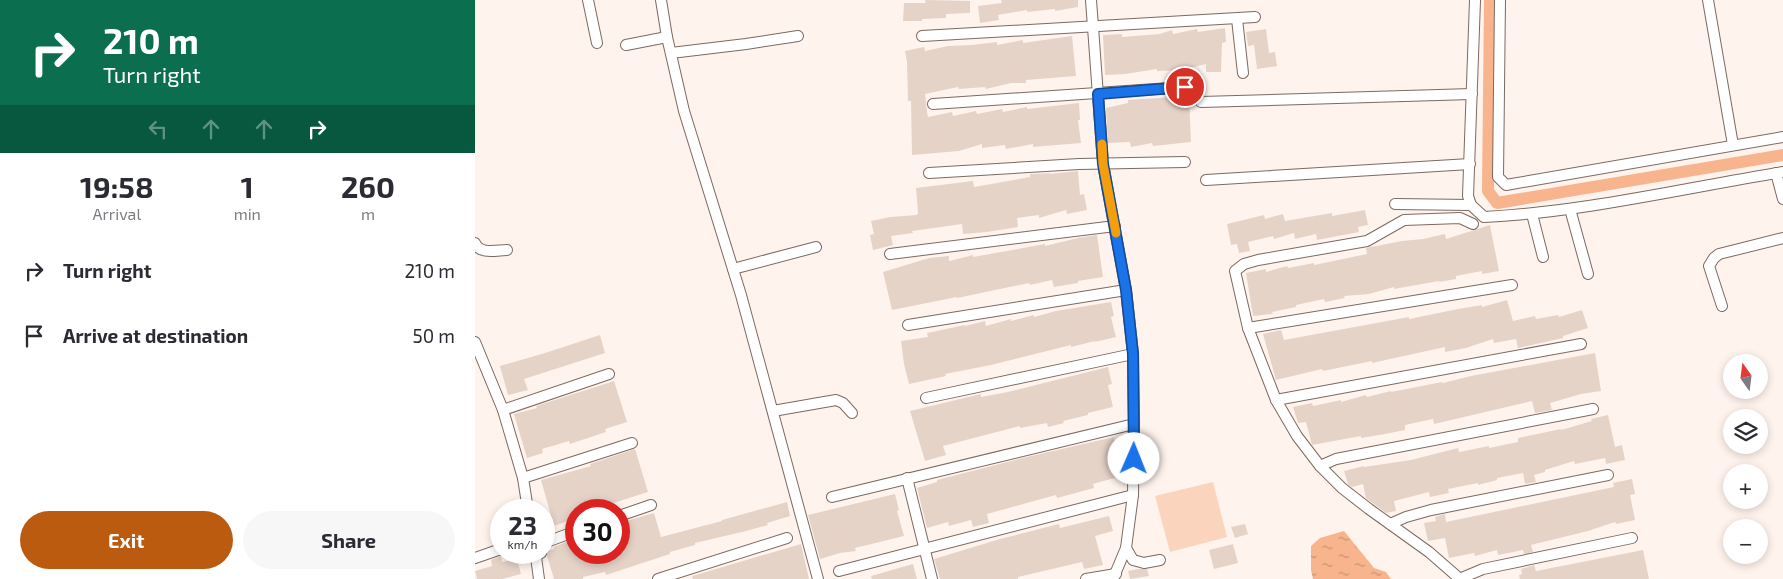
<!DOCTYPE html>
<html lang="en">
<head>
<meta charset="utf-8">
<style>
	:root { --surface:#fff; --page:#f7f7f7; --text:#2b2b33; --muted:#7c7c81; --accent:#ba5b10 }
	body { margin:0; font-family:"Exo 2",sans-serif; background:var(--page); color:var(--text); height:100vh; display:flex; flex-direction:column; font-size:19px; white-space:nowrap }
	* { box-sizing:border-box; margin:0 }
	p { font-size:16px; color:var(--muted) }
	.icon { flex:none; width:28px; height:28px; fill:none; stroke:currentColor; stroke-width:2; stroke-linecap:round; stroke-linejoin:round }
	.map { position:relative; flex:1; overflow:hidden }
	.panel { display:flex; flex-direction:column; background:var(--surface); width:475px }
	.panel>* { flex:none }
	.guide { background:#0b6e4f; color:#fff; overflow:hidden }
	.needle { width:32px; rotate:346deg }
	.fabs { position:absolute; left:1248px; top:354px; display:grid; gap:10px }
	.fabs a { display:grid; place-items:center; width:45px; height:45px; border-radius:50%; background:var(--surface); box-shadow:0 2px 8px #0003; font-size:25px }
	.speed { position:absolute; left:15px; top:499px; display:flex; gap:10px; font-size:25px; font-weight:700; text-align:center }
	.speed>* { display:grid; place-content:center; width:65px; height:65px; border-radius:50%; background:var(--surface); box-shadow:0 2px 8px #0003; line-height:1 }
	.speed small { font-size:12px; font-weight:400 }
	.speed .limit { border:8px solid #d22; background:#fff; color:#111 }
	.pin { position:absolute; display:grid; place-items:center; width:42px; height:42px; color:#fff; margin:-21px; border:2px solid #fff; border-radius:50%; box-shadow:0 1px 5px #0007 }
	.me { position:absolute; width:55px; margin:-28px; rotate:1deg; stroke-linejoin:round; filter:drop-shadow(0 0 4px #0008) }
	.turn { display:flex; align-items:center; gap:18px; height:105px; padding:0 20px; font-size:22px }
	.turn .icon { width:65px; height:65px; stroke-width:2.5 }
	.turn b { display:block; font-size:35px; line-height:42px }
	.lanes { display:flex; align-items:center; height:48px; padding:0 20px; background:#0003; justify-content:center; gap:25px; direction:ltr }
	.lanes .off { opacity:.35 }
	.eta { display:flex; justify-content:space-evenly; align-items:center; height:85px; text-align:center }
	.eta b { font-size:30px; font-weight:700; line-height:35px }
	.button { display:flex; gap:10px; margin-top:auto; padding:10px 20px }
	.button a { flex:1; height:58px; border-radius:30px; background:var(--accent); color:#fff; font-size:20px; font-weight:700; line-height:58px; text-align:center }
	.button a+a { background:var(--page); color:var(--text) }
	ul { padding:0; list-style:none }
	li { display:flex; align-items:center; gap:15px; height:65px; padding:0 20px }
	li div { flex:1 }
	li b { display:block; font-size:19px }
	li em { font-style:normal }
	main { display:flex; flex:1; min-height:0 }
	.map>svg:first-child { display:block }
	.pitch { fill:#fbd4be }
	.water { fill:url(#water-ripples) }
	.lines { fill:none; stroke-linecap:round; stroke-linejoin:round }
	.canal { stroke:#f7b48d; stroke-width:12 }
	.building { fill:#e6d3c8 }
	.street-casing { stroke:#7b6a61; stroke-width:12 }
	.street { stroke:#fff; stroke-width:10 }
	.route-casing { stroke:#114b97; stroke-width:12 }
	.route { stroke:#1a73e8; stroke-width:9 }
	.slow { stroke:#f59e0b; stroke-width:9 }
</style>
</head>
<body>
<main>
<section class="panel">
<div class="guide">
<div class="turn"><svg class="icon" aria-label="right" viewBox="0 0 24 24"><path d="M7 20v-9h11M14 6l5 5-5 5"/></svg><div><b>210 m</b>Turn right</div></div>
<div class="lanes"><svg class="icon off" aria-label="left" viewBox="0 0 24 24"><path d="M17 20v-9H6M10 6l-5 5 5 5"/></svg><svg class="icon off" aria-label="ahead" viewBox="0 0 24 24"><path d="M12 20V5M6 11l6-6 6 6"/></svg><svg class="icon off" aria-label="ahead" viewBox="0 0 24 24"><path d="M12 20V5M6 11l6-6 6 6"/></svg><svg class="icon" aria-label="right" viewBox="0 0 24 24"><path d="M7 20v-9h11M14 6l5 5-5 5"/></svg></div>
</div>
<div class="eta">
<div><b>19:58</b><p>Arrival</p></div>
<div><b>1</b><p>min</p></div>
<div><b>260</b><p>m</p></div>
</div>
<ul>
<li><svg class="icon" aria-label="right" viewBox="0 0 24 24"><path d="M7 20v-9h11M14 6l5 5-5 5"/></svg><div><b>Turn right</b></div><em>210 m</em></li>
<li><svg class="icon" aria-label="arrive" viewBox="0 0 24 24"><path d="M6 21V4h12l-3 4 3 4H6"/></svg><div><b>Arrive at destination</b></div><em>50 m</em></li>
</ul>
<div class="button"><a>Exit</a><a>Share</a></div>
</section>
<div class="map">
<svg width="1308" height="579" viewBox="0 0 1308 579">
	<defs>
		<pattern id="water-ripples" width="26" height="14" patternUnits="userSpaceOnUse" patternTransform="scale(1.25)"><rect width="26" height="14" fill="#f7b48d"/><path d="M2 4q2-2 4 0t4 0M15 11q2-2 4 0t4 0" fill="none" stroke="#c99374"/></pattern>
	</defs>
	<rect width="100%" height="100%" fill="#fff3ed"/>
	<polygon class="pitch" points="738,482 752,537 695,552 680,496"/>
	<polygon class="water" points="869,531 899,568 911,572 916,579 838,579 836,570 836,546 845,538"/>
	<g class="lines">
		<polyline class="canal" points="1015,0 1013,191 1022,203 1308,155"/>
	</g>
	<g class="building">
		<polygon points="450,0 495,1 495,13 471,14 471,18 447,19 447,21 428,21 429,3 451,3"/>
		<polygon points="526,0 603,0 603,7 580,11 580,9 552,12 552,10 523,15 524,20 505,23 503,6 527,3"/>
		<polygon points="750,28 751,42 747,43 746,72 731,72 731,64 708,70 682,71 682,69 650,74 630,75 628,35 647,34 647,37 685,34 697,30 698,34 722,29 723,32"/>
		<polygon points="791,29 794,53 800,52 802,66 782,69 779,45 773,46 771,32"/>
		<polygon points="597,36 601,76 551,80 551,83 536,83 511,89 510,87 484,89 483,87 450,94 452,112 453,117 477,112 478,116 501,111 502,114 527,109 528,112 552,107 552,109 604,103 605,120 603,120 606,143 558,147 558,144 531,149 530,145 507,148 507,144 484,151 437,155 436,101 433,101 432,62 430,51 449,47 450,51 473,46 497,45 522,42 522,45 548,40 548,43"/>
		<polygon points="714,96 716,142 678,146 677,143 656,147 655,142 633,143 631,108 653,103 653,100"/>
		<polygon points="603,171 605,195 609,194 612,210 592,214 591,210 564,218 564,215 542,218 543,227 512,232 488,234 487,224 437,231 438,233 416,236 418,245 398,250 395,235 399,234 396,221 415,217 442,215 443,213 441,188 498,181 499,187 555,177 555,174 558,174 575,173 575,174"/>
		<polygon points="890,210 893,225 883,227 884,232 842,240 841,234 820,239 819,233 799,239 798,236 773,242 775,251 764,253 762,244 756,245 752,224 789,215 790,219 808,214 810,221 857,213 857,216"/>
		<polygon points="1015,225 1024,271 1007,274 1007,271 981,276 981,279 964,282 964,281 919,289 919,287 894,294 869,296 870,298 850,302 849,299 821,305 821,307 797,312 798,314 778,316 771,273 791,269 791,272 812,266 813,268 839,263 839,265 892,254 891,248 927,241 948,239 970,234 971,239"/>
		<polygon points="622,235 628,277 603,281 603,283 579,287 577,280 555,285 554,283 482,298 482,297 417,310 408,272 454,258 474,256 474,261 498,255 498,257 570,244 570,246 603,238"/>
		<polygon points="1032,300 1038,321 1060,316 1061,319 1083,315 1084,317 1107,310 1113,328 1088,336 1088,338 1043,348 1041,339 1019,343 1018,339 991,348 970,352 970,347 897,363 897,361 848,371 847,369 801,380 788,334 806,330 809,340 934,317 934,319 983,309 1007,305 1007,307"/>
		<polygon points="636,302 639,316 636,317 641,337 620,342 620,341 596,347 596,345 516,365 470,374 471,376 434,384 429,364 426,341 453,337 452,333 490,325 490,326 510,321 511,326 536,319 536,321 559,315 559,317 581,311"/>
		<polygon points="125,335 130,353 49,379 53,390 33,395 25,366 70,353"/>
		<polygon points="1120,353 1126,391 1106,394 1075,403 1077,410 1060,413 1057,401 959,424 958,419 930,425 930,430 910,434 886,438 886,436 837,445 831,422 823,423 818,407 837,403 838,406 866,400 866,402 891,395 892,397 916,391 916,392 967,382 968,383 996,376"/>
		<polygon points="633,367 637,384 633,385 638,407 613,413 613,415 588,421 589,423 573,427 572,423 545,428 545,426 468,446 471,455 450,461 435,411 506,394 506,397 533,392"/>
		<polygon points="139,381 152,422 130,429 131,432 95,444 94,441 67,449 68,453 52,458 39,414 62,408 61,406"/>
		<polygon points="1133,415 1140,447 1147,445 1150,460 1131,464 1130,458 1100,464 1099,461 1070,470 1070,472 1059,475 1061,482 1050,484 1048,473 1022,478 1022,480 1003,485 1003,483 973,489 974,493 955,497 954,492 919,501 921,511 911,513 891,498 888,484 877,487 873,484 869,471 889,466 889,467 936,460 983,448 984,452 1014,446 1014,448 1043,442 1043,438 1086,429 1086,430 1117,421 1116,419"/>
		<polygon points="639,437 642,453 637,454 643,477 618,484 619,488 582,498 581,495 512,514 514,523 498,527 496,520 474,526 473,522 452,528 442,488 462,482 462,480 552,457"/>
		<polygon points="160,449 173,492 129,506 128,501 109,507 110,510 101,510 101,518 79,526 66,480 116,466 115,464"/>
		<polygon points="1157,479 1160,494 1155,495 1160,520 1141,524 1140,522 1113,531 1056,545 1058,552 1049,554 1048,550 1023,555 1022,550 1000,556 999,553 974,558 970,538 953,541 949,523 961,521 960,517 970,514 971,522 1139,487 1138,483"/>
		<polygon points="420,494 424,510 422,511 429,536 380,548 381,551 365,553 345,559 333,515"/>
		<polygon points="312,502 315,516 292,523 293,525 271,531 220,543 220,545 195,552 195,554 131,575 130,572 108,577 108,579 79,579 72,556 72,551 79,549 79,547 101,538 101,552 115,552 117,559 149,551 144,533 144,523 179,513 186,537 247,521 247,520"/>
		<polygon points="634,516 638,531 620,536 628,565 609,569 607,562 543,577 543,579 465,579 459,559 525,539 584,524 585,528"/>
		<polygon points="770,524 773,534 760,538 756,527"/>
		<polygon points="326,544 334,579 218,579 217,576"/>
		<polygon points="758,544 763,563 739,569 734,550"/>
		<polygon points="1168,550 1174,579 1045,579 1044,575 1047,574 1046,569 1053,567 1059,565 1061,571"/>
		<polygon points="26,556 27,562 42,559 46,574 27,579 2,579 0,571 17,566 16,560"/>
		<polygon points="438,564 442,579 397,579 396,576"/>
		<polygon points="663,569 672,569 674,576 655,579 653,571"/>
	</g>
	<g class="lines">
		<g class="street-casing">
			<g id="street">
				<polyline points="113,0 122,43"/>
				<polyline points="186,0 192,37 209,111 266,295 343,579"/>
				<polyline points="616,0 628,164 651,290 658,354 659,424 658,495 651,548 638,579"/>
				<path d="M1000,0L993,196L996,205L1009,217C1110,212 1209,188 1308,172"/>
				<polyline points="1025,0 1023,177 1031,185 1308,137"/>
				<polyline points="1233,0 1258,145"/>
				<polyline points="762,19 768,73"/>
				<polyline points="447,36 780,17"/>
				<polyline points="151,45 192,37"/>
				<polyline points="196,53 271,44 323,36"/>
				<polyline points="726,102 997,94"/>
				<polyline points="458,104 710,87"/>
				<polyline points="454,173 604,164 710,162"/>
				<polyline points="1301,173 1308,199"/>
				<polyline points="731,180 995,164"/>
				<polyline points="920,204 996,205"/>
				<polyline points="1095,209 1113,274"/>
				<polyline points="1057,214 1068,257"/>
				<path d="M0,243C5,255 22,250 32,250"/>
				<polyline points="415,254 640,226"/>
				<polyline points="258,269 341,247"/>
				<polyline points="1247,306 1234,266 1239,258 1244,254 1308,238"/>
				<polyline points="433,325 651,290"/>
				<polyline points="773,328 1037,285"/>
				<polyline points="0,342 28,410 48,478 53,510"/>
				<polyline points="451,398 658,354"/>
				<polyline points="801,400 1106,344"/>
				<polyline points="28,410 134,374"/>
				<polyline points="298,411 361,400 368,403 377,413"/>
				<polyline points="845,466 861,459 1118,409"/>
				<polyline points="48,478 157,443"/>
				<polyline points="432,478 457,579"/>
				<polyline points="357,497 659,424"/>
				<polyline points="144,516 176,505"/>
				<polyline points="915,524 931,517 956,510 1133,475"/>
				<polyline points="69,543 101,531"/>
				<polyline points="651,548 658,560 669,563 685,560"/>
				<polyline points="51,552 53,556 58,557 66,553"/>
				<polyline points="61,557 64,579"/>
				<polyline points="0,558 26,549"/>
				<polyline points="364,571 658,495"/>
				<polyline points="183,579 312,538"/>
				<polyline points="611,579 641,574"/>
				<polyline points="984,579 1008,569 1157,538"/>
				<polyline points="985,579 954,552 894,509 867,488 845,466 822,436 801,400 773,328 760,271 769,264 783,260 892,241 929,220 985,218 998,224"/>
			</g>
		</g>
		<use href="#street" class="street"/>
	</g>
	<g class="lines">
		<g class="route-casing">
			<polyline id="route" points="659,459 658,354 651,290 628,164 623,94 710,87"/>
		</g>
		<use href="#route" class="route"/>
		<polyline class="slow" points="627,144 628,164 641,233"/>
	</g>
</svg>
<div class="fabs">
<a><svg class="needle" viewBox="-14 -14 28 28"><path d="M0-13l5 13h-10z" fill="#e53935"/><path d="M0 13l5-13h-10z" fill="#7c7c81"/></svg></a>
<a><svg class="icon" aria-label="layers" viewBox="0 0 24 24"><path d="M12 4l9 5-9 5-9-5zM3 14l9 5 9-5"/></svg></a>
<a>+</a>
<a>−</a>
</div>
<div class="speed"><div>23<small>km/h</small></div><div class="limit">30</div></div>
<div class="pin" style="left:710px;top:87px;background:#d93025"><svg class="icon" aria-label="arrive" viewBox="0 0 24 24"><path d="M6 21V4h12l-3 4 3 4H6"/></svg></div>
<svg class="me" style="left:659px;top:459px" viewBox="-20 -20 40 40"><circle r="19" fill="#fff"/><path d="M0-13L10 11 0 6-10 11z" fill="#1a73e8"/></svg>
</div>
</main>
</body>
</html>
